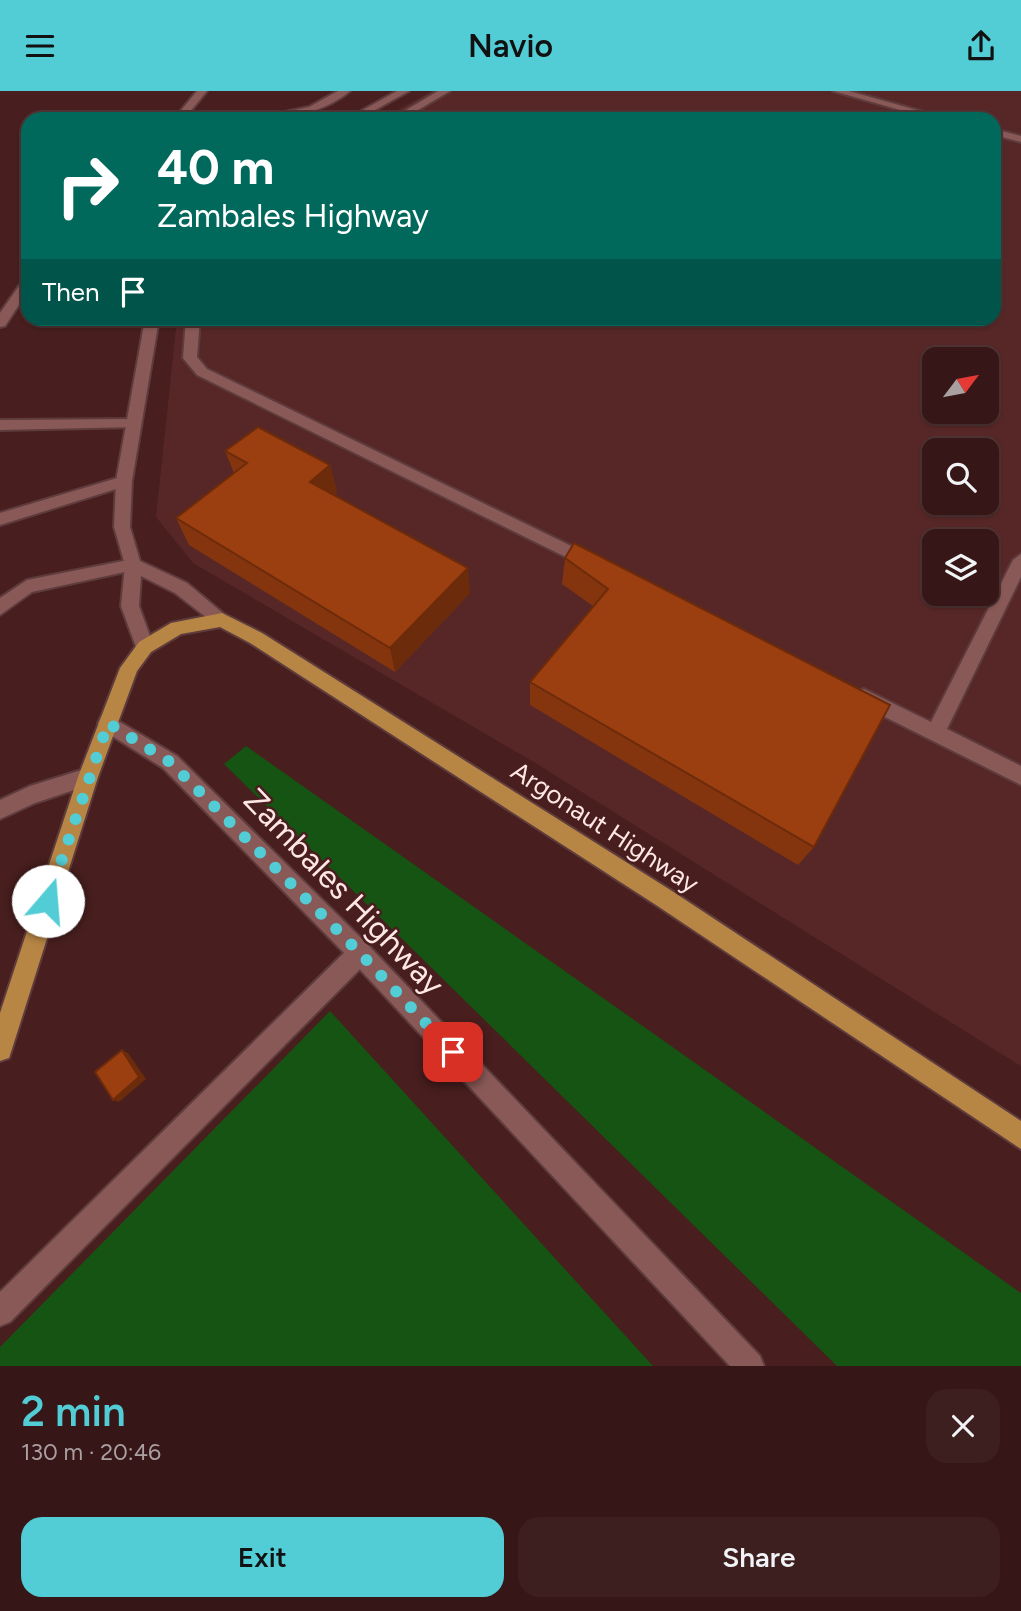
<!DOCTYPE html>
<html lang="en">
<head>
<meta charset="utf-8">
<style>
	:root { --surface:#361616; --page:#3d1f1f; --text:#f1f3f6; --muted:#aa9fa1; --line:#503535; --accent:#52ccd5 }
	body { margin:0; font-family:Figtree,sans-serif; background:var(--page); color:var(--text); height:100vh; display:flex; flex-direction:column; font-size:26px; white-space:nowrap }
	* { box-sizing:border-box; margin:0 }
	p { font-size:23px; color:var(--muted) }
	.icon { flex:none; width:38px; height:38px; fill:none; stroke:currentColor; stroke-width:2; stroke-linecap:round; stroke-linejoin:round }
	.map { position:relative; height:1275px; overflow:hidden }
	.drawer { display:flex; flex-direction:column; background:var(--surface); flex:1 }
	.drawer>* { flex:none }
	.top-card { position:absolute; left:21px; top:21px; width:980px; height:214px; border-radius:21px; box-shadow:0 2px 5px #0004,0 0 0 2px var(--line); background:#00695c; color:#fff; overflow:hidden }
	.needle { width:46px; rotate:58deg }
	.fabs { position:absolute; left:922px; top:256px; display:grid; gap:14px }
	.fabs a { display:grid; place-items:center; width:77px; height:77px; border-radius:14px; background:var(--surface); box-shadow:0 2px 5px #0004,0 0 0 2px var(--line); font-size:35px }
	.pin { position:absolute; display:grid; place-items:center; width:60px; height:60px; color:#fff; margin:-30px; border-radius:14px; box-shadow:0 4px 10px #0006 }
	.me { position:absolute; width:77px; margin:-38px; rotate:18deg; stroke-linejoin:round; filter:drop-shadow(0 0 5px #0008) }
	.turn { display:flex; align-items:center; gap:24px; height:147px; padding:0 21px; font-size:32px }
	.turn .icon { width:91px; height:91px; stroke-width:2.5 }
	.turn b { display:block; font-size:49px; line-height:60px }
	.then { display:flex; align-items:center; height:66px; padding:0 21px; background:#0003; gap:14px; font-size:26px }
	.round { display:grid; place-items:center; flex:none; width:74px; height:74px; border-radius:21px; background:var(--page) }
	.headline { display:flex; align-items:center; justify-content:space-between; height:119px; padding:0 21px }
	h1 { font-size:42px; font-weight:600; line-height:52px; color:var(--accent) }
	.cta { display:flex; gap:14px; margin-top:auto; padding:14px 21px }
	.cta a { flex:1; height:80px; border-radius:21px; background:var(--accent); color:#111; font-size:28px; font-weight:600; line-height:80px; text-align:center }
	.cta a+a { background:var(--page); color:var(--text) }
	header { display:flex; justify-content:space-between; align-items:center; height:91px; padding:0 21px; background:var(--accent); color:#111; font-size:32px; font-weight:600 }
	.map>svg:first-child { display:block }
	.built { fill:#572727; fill-rule:evenodd }
	.green { fill:#165413 }
	.lines { fill:none; stroke-linecap:round; stroke-linejoin:round }
	.service-casing { stroke:#5e3b3c; stroke-width:4 }
	.tertiary-casing { stroke:#5e3b3c; stroke-width:4 }
	.secondary-casing { stroke:#5e3b3c; stroke-width:4 }
	.primary-casing { stroke:#5e3b3c; stroke-width:4 }
	.service { fill:#895957; fill-rule:evenodd }
	.tertiary { fill:#895957; fill-rule:evenodd }
	.secondary { fill:#895957; fill-rule:evenodd }
	.primary { fill:#b78544; fill-rule:evenodd }
	.wall { fill:#85350e }
	.shaded-wall { fill:#6c2b0b }
	.building { fill:#9b3e10; stroke:#6c2b0b; stroke-width:2 }
	.route { stroke:#52ccd5; stroke-width:12; stroke-dasharray:0 21.6 }
	.labels { text-anchor:middle; stroke-width:5; stroke-linejoin:round; paint-order:stroke }
	.street-label { font-size:26px; fill:#fee7e5; stroke:#481e1e }
	.near-street-label { font-size:32px; fill:#fee7e5; stroke:#481e1e }
</style>
</head>
<body>
<header><svg class="icon" aria-label="menu" viewBox="0 0 24 24"><path d="M4 6h16M4 12h16M4 18h16"/></svg>Navio<svg class="icon" aria-label="share" viewBox="0 0 24 24"><path d="M12 15V3M7 8l5-5 5 5M5 13v7h14v-7"/></svg></header>
<div class="map">
<svg width="1021" height="1275" viewBox="0 0 1021 1275">
	<rect width="100%" height="100%" fill="#481e1e"/>
	<path class="built" d="M432,0H1021V975L532,670L193,472L156,426L177,228H994V28H381ZM934,268H987V320H934ZM934,359H987V411H934ZM934,450H987V502H934Z"/>
	<g class="green">
		<polygon points="246,655 1021,1202 1021,1275 837,1275 224,673"/>
		<polygon points="330,920 653,1275 0,1275 0,1256"/>
	</g>
	<g class="lines">
		<g class="service-casing">
			<g id="service">
				<polygon points="197,0 207,0 184,28 174,28"/>
				<path d="M338,0H350C323,23 285,28 250,28L309,16Z"/>
				<polygon points="438,0 450,0 403,28 391,28"/>
				<polygon points="833,0 849,0 949,28 932,28"/>
				<polygon points="994,38 1021,45 1021,51 994,44"/>
				<polygon points="28,187 28,200 5,235 0,236 0,222 24,188"/>
				<polygon points="186,228 200,228 197,266 207,278 598,468 600,472 598,476 586,476 197,284 183,267"/>
				<polygon points="132,328 139,333 137,336 0,339 0,329"/>
				<polygon points="124,385 129,386 132,390 129,394 0,434 0,422"/>
				<polygon points="1021,463 1021,486 947,638 1021,675 1021,694 857,612 855,606 857,600 864,598 931,631 1013,469"/>
				<polygon points="133,468 139,470 141,474 139,478 32,501 0,524 0,507 27,489"/>
				<polygon points="88,677 95,680 98,686 95,692 35,712 0,728 0,709 30,695"/>
				<polygon points="360,851 368,854 371,862 368,870 10,1231 0,1235 0,1201 352,854"/>
			</g>
		</g>
		<g class="tertiary-casing">
			<g id="tertiary">
				<polygon points="397,0 409,0 359,28 347,28"/>
				<polygon points="145,228 159,228 132,390 130,436 140,470 187,492 231,529 228,534 216,534 175,502 141,485 139,515 154,556 151,561 145,563 139,561 136,556 121,515 125,474 114,436 116,390"/>
			</g>
		</g>
		<g class="secondary-casing">
			<polygon id="secondary" points="108,624 177,665 368,854 760,1265 764,1275 730,1275 352,870 163,677 101,638 98,632 101,626"/>
		</g>
		<g class="primary-casing">
			<polygon id="primary" points="222,522 262,542 672,800 1021,1030 1021,1058 656,814 250,552 220,536 181,543 151,561 137,580 98,686 12,958 9,967 0,970 0,922 78,686 120,577 139,551 171,532"/>
		</g>
		<use href="#service" class="service"/>
		<use href="#tertiary" class="tertiary"/>
		<use href="#secondary" class="secondary"/>
		<use href="#primary" class="primary"/>
	</g>
	<g class="wall">
		<polygon points="225,360 330,374 337,401 334,404 470,502 395,581 189,454 176,427 234,382"/>
		<polygon points="574,452 814,756 798,774 530,614 530,591 593,515 562,493 565,467"/>
	</g>
	<g class="shaded-wall">
		<polygon points="330,374 337,401 318,418 310,391"/>
		<polygon points="468,477 470,502 395,581 390,557"/>
		<polygon points="122,959 128,962 146,988 119,1011 113,1009"/>
	</g>
	<g class="building">
		<polygon points="258,336 330,374 310,391 468,477 390,557 176,427 247,372 225,360"/>
		<polygon points="574,452 890,614 814,756 530,591 608,498 565,467"/>
		<polygon points="122,959 139,986 113,1009 95,981"/>
	</g>
	<g class="lines">
		<polyline class="route" points="48,810 108,632 170,671 360,862 453,961"/>
	</g>
	<g class="labels">
		<g class="street-label">
			<text transform="translate(605 736) rotate(33)" y="9">Argonaut Highway</text>
		</g>
		<g class="near-street-label">
			<text transform="translate(344 801) rotate(46)" y="11">Zambales Highway</text>
		</g>
	</g>
</svg>
<div class="fabs">
<a><svg class="needle" viewBox="-14 -14 28 28"><path d="M0-13l5 13h-10z" fill="#e53935"/><path d="M0 13l5-13h-10z" fill="#aa9fa1"/></svg></a>
<a><svg class="icon" aria-label="search" viewBox="0 0 24 24"><circle cx="10" cy="10" r="6"/><path d="M15 15l6 6"/></svg></a>
<a><svg class="icon" aria-label="layers" viewBox="0 0 24 24"><path d="M12 4l9 5-9 5-9-5zM3 14l9 5 9-5"/></svg></a>
</div>
<div class="pin" style="left:453px;top:961px;background:#d93025"><svg class="icon" aria-label="arrive" viewBox="0 0 24 24"><path d="M6 21V4h12l-3 4 3 4H6"/></svg></div>
<svg class="me" style="left:48px;top:810px" viewBox="-20 -20 40 40"><circle r="19" fill="#fff"/><path d="M0-13L10 11 0 6-10 11z" fill="#52ccd5"/></svg>
<div class="top-card">
<div class="turn"><svg class="icon" aria-label="right" viewBox="0 0 24 24"><path d="M7 20v-9h11M14 6l5 5-5 5"/></svg><div><b>40 m</b>Zambales Highway</div></div>
<div class="then">Then<svg class="icon" aria-label="arrive" viewBox="0 0 24 24"><path d="M6 21V4h12l-3 4 3 4H6"/></svg></div>
</div>
</div>
<section class="drawer">
<div class="headline"><div><h1>2 min</h1><p>130 m · 20:46</p></div><a class="round"><svg class="icon" aria-label="close" viewBox="0 0 24 24"><path d="M6 6l12 12M18 6L6 18"/></svg></a></div>
<div class="cta"><a>Exit</a><a>Share</a></div>
</section>
</body>
</html>
